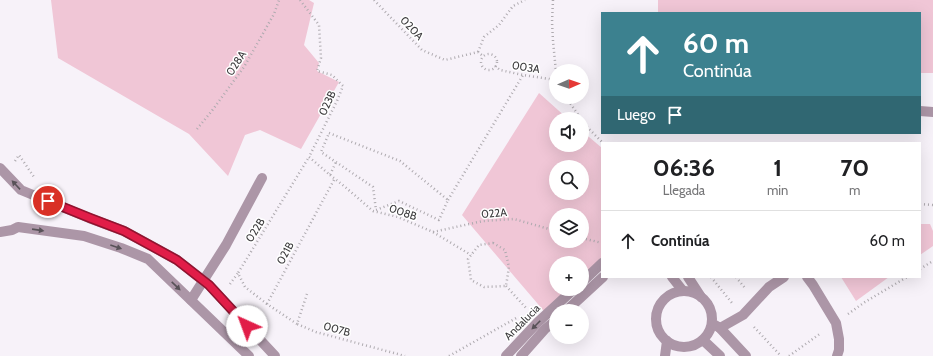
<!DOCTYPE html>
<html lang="es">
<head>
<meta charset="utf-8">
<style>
	:root { --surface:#fff; --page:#f6f6f6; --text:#202124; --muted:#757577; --line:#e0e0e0 }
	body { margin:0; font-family:Cabin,sans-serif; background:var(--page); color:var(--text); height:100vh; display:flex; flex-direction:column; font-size:15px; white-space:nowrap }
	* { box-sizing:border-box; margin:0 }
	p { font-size:13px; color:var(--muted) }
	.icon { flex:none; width:22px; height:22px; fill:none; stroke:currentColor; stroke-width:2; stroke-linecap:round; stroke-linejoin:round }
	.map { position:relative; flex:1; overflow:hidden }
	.side { position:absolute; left:601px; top:142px; width:320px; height:136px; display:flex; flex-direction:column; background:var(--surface); border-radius:0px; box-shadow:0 4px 16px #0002 }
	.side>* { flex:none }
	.hud { position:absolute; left:601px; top:12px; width:320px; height:122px; border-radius:0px; box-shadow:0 4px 16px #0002; background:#3c818f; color:#fff; overflow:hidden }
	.needle { width:26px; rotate:88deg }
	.buttons { position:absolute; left:549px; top:64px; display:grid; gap:8px }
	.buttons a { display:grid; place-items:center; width:40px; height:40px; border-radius:50%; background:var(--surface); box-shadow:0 4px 16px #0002; font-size:20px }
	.pin { position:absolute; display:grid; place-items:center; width:34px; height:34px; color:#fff; margin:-17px; border:2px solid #fff; border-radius:50%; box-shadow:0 1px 4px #0007 }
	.me { position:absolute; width:44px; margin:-22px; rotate:317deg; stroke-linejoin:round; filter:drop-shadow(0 0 3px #0008) }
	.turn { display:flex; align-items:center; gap:14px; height:84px; padding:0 16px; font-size:18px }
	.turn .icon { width:52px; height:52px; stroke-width:2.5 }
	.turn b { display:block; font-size:28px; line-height:34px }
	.then { display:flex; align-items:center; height:38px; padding:0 16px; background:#0003; gap:8px; font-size:15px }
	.eta { display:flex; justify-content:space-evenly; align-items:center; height:68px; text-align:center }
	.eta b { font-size:24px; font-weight:800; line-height:28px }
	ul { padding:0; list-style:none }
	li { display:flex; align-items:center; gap:12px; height:60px; padding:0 16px; border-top:1px solid var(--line) }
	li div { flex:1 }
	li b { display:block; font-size:15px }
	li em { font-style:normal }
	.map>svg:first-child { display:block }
	.green { fill:#f0c6d6; fill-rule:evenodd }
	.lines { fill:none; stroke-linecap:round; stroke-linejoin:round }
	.path { stroke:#aeaaaf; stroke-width:2.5; stroke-dasharray:1 3; stroke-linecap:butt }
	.minor { stroke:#ac96a7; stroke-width:10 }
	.oneway { fill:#585258 }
	.route-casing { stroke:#92132f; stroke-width:10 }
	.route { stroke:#e11d48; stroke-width:7 }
	.labels { text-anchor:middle; stroke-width:3; stroke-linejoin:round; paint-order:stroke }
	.street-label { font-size:11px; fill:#3c3b3d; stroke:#fff }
</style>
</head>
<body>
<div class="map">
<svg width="933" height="356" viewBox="0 0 933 356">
	<rect width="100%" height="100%" fill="#f7f2f9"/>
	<g class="green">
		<polygon points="51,0 309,0 314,3 304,45 319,63 317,71 339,82 301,149 260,130 245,135 228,176 189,134 58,58"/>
		<polygon points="658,0 933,0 933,73 920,73 920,13 658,13"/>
		<path d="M539,93L568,119H556V145H582V131L602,148V266L582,285V263H556V289H578L549,317L462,215ZM556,167H582V193H556ZM556,215H582V241H556Z"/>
		<polygon points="920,224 930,224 933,231 933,246 920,255"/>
		<polygon points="841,277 889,277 856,301"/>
	</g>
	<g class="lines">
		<g class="path">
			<polyline points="300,0 319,25 321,58 317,71 332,75 343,86 337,101 309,157 330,175 336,162"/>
			<polyline points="374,0 422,50 445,60 478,52 483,56"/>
			<polyline points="553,0 552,22 553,41 556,72"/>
			<polyline points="478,52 484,37 499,25 513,6 525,0"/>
			<circle cx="489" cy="62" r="8"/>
			<polyline points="495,66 500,70 523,75 556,80"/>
			<polyline points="566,97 581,119"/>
			<polyline points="582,120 588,128 603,143"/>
			<polyline points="197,129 211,112 244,67 274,14 279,0"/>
			<polygon points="329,133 400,161 448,200 439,220 399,201 376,210 373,187 321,152"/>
			<polyline points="15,161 19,155 34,177"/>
			<polyline points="330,175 344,186 373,211 398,217 433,232 471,255"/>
			<polyline points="448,200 523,75"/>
			<polyline points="920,204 933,205"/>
			<polyline points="433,232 483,221 514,219 556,231"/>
			<polyline points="582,238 602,243"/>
			<polygon points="493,243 505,250 509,267 506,286 484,287 471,280 468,259 479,245"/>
			<polyline points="920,269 933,261"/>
			<polyline points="711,277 732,303"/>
			<polyline points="736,277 745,288"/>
			<polyline points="230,284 238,273"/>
			<polyline points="506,286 527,309"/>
			<polyline points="307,294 297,324 316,332 405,356"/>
			<polyline points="267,304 245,287 238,273 309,157"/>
			<polyline points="848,314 865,302 907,277"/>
			<polyline points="297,324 267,304 335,178"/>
			<polyline points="754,327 781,356"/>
			<polyline points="449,356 518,317"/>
			<polyline points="789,356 821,333"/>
		</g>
		<g class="minor">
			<polyline points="920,111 933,112"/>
			<polyline points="0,168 21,190 89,218 124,231 177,260 209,285 275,356"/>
			<polyline points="0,232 12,230 18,227 84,236 121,248 148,259 249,356"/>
			<polyline points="672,277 683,291"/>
			<polyline points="688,277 701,297"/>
			<polyline points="807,277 813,285 836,323 839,339 839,350 837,356"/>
			<polyline points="582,282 602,263"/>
			<circle cx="684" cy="319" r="28"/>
			<polyline points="191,300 226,245 262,178"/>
			<polyline points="566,311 603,277"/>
			<polyline points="715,325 720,328 746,356"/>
			<polyline points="720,328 743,315 769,287 784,277"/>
			<polyline points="703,340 720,356"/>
			<polyline points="506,356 538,322 574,289"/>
			<polyline points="521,356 545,329 556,320"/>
			<polyline points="665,356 667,341"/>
		</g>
	</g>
	<defs><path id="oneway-solid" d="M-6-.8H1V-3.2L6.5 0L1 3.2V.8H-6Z"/></defs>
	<g class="oneway">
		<use href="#oneway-solid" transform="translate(16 185) rotate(-133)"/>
		<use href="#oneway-solid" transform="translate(38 230) rotate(8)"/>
		<use href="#oneway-solid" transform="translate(116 247) rotate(19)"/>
		<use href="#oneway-solid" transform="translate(176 286) rotate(44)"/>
		<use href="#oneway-solid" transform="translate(536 325) rotate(135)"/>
	</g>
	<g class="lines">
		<g class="route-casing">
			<polyline id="route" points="48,201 90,218 124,231 177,260 209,285 247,326"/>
		</g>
		<use href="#route" class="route"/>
	</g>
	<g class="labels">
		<g class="street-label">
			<text transform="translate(412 28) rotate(46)" y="4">020A</text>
			<text transform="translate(236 63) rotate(-57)" y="4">028A</text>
			<text transform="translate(526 67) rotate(9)" y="4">003A</text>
			<text transform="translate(327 103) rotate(-65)" y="4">023B</text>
			<text transform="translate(403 212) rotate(19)" y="4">008B</text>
			<text transform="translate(494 213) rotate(-5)" y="4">022A</text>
			<text transform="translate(255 230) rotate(-58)" y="4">022B</text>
			<text transform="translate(285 253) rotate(-62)" y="4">021B</text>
			<text transform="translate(522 322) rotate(-45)" y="4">Andalucia</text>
			<text transform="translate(337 329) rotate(15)" y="4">007B</text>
		</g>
	</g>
</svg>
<div class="buttons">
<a><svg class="needle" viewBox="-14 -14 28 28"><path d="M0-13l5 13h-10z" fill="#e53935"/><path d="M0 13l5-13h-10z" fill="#757577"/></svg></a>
<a><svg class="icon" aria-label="sound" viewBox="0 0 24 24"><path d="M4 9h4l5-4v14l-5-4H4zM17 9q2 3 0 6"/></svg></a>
<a><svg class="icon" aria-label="search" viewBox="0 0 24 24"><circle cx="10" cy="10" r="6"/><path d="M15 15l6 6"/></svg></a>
<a><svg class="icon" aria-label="layers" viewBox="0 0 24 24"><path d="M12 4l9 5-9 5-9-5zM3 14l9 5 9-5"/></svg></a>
<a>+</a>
<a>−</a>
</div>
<div class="pin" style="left:48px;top:201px;background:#d93025"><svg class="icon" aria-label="arrive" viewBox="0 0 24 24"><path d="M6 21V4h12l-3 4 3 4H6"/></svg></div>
<svg class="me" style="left:247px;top:326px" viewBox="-20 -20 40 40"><circle r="19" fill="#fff"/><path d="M0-13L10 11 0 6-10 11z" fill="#e11d48"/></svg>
<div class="hud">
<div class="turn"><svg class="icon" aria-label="ahead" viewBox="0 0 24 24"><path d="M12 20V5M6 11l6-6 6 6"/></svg><div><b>60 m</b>Continúa</div></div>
<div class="then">Luego<svg class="icon" aria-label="arrive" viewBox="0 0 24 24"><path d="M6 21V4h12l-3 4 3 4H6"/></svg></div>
</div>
<section class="side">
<div class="eta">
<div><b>06:36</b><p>Llegada</p></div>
<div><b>1</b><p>min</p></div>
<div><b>70</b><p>m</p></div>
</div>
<ul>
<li><svg class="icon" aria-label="ahead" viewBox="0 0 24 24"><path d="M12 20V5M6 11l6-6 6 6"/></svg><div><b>Continúa</b></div><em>60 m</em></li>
</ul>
</section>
</div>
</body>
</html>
